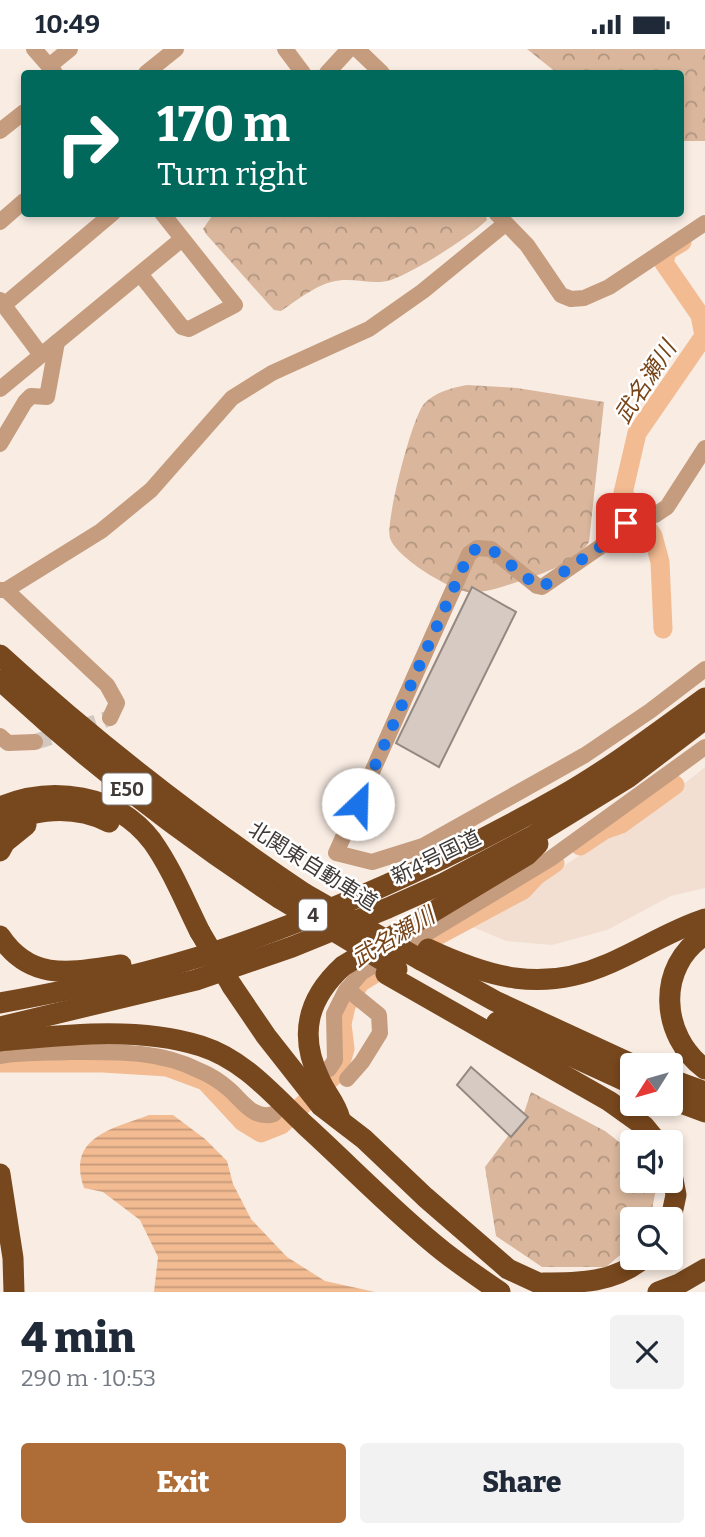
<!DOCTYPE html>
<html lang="en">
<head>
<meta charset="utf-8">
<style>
	:root { --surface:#fff; --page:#f2f2f3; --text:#1f2937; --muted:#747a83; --accent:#ae6d37 }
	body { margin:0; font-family:Bitter,"Noto Sans JP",serif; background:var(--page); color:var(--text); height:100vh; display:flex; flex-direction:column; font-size:26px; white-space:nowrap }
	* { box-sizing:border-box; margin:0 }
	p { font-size:23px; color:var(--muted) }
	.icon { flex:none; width:38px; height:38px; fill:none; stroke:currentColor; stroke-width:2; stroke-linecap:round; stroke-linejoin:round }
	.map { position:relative; height:1243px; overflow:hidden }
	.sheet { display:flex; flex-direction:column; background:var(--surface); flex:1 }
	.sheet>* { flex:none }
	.hud { position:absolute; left:21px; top:21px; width:663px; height:147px; border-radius:7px; box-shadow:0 4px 10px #0003; background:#00695c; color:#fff; overflow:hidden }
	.needle { width:46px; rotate:233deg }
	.fabs { position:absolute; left:620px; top:1004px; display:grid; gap:14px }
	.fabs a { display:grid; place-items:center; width:63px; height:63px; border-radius:7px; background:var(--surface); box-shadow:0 4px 10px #0003; font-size:35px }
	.pin { position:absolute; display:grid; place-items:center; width:60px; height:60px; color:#fff; margin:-30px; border-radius:14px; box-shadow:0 4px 10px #0006 }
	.me { position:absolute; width:77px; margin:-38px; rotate:24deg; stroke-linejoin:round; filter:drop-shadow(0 0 5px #0008) }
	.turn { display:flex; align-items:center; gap:24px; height:147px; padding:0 21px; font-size:32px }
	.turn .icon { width:91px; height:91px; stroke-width:2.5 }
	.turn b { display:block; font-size:49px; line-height:60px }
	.round { display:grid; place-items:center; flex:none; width:74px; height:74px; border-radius:7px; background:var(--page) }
	.head { display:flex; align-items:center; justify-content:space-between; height:119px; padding:0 21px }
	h1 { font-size:42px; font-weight:800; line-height:52px }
	.primary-button { display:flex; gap:14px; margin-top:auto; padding:14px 21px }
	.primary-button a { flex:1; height:80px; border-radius:7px; background:var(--accent); color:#fff; font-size:28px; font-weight:800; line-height:80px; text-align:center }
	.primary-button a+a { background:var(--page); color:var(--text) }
	.status { display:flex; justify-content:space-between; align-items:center; height:49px; padding:0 35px; background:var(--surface); direction:ltr }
	.status svg { height:19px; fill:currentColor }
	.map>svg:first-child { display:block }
	.built { fill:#f2dfd2 }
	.forest { fill:url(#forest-crowns) }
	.water { fill:url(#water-rules) }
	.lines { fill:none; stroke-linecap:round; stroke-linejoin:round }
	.river { stroke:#f2bb92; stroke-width:19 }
	.building { fill:#d6cac2; stroke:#938981; stroke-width:2 }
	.minor-tunnel { stroke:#d3c8c1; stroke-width:16; stroke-dasharray:16 8; stroke-linecap:butt }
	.minor { stroke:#c59c7e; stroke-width:16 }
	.highway { stroke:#77471d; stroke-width:21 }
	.highway-bridge { stroke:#77471d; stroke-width:21 }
	.route { stroke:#1a73e8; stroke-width:12; stroke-dasharray:0 21.6 }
	.labels { text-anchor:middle; stroke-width:5; stroke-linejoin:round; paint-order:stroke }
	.shield { fill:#fff; stroke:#797573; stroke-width:2 }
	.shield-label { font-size:19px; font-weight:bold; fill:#3f3a37 }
	.street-label { font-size:21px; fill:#3f3a37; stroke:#fff }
	.water-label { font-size:23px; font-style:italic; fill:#784518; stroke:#fff }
</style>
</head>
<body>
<div class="status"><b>10:49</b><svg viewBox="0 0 49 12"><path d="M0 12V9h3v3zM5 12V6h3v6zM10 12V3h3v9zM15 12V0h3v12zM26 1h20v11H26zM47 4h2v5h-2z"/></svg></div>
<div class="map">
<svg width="705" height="1243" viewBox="0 0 705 1243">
	<defs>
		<pattern id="forest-crowns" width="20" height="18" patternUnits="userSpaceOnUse" patternTransform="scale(1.75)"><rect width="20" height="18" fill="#d9b69c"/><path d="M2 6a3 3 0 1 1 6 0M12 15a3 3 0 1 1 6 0" fill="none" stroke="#b19580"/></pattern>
		<pattern id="water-rules" width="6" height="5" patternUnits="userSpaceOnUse" patternTransform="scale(1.75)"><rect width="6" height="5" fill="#f2bb92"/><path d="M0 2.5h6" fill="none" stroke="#c59978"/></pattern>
	</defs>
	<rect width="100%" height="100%" fill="#f8ece3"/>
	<polygon class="built" points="705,718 705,839 671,847 607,881 552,896 506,892 468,876 527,842 679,739"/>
	<g class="forest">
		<polygon points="527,0 705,0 705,92 681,92 681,24 557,24"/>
		<path d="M214,164H485L487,171C468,189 416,222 391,231C375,236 359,230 343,231C320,232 299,250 281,262L274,261L206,185L203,180Z"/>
		<path d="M467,336L517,339L604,353L589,493C576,513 543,525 520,532C504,537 484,545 468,543C448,540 396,508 390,489C385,473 412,368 424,355C435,343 451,339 467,336Z"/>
		<polygon points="531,1043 605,1082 632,1103 632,1132 651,1132 656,1140 650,1171 632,1171 632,1196 606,1218 542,1218 496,1187 485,1118 523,1067"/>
	</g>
	<path class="water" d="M149,1066H173L205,1090L227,1112L233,1135L251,1170L287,1208L325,1232L375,1243H154L158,1208L140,1171L103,1143L84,1139C66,1088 112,1080 149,1066Z"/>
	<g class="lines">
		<g class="river">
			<polyline points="663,580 660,513 653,487 623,444 637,384 704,287 700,266 664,214 667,202 682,193"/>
			<polyline points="580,797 604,781 621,775 675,736"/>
			<polyline points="424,894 523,841 536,827 555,814"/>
			<polyline points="0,1014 103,1014 167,1018 205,1032 243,1073 261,1084 281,1076 338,1023 345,1000 342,975 346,957 360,934 398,910"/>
		</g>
	</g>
	<g class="building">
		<polygon points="472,538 516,563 439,718 396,694"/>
		<polygon points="471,1018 528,1068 511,1088 457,1036"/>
	</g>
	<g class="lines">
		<polyline class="minor-tunnel" points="35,693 110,669"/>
		<g class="minor">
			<polyline points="34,0 55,24"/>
			<polyline points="285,0 303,24"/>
			<polyline points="357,0 382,24"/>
			<polyline points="49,17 70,0"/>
			<polyline points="146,24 176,0"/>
			<polyline points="327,24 349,0"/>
			<polyline points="0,82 24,63"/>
			<polyline points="496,164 527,196 561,246 571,250 584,249 609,238 705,174"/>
			<polyline points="0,173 24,152"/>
			<polyline points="140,225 182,278 189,280 235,256 162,164"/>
			<polyline points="0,251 41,306"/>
			<polyline points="4,256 113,164"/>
			<polyline points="0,340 182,190"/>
			<polyline points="0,395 25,353 31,347 47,348 57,293"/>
			<polyline points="705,399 667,458 655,466 626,474 600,498 542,538 537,537 491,500 477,499 469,505 336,804 372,813 423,797 585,706 650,662 705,620"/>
			<polyline points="0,541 6,541 101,482 151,441 232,349 272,324 369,280 423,242 505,175"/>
			<polyline points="6,541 107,636 117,654 110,669"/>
			<polyline points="0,687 8,694 35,693"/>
			<path d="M0,1007C23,1003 47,1004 70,1003C114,1003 158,1001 198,1021C208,1025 221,1033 230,1041C243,1053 254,1071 274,1065"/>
			<polyline points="329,1020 335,1011 334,965 345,943 361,924 550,810 705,698"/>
			<polyline points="347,1030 362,1013 380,984 379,966 347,940"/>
		</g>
		<g class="highway">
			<path d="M0,606C96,694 197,772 305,845"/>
			<path d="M0,631C86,711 180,784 279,849"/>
			<path d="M0,758C52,736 116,745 152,792C172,820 185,853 200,883"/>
			<path d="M0,779C31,758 75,756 109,773"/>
			<polyline points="0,802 5,793 26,776"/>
			<path d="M705,886C656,917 660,987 705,1020"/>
			<path d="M0,887C31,934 73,923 121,916"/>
			<path d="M428,900C490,929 542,944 608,915C641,901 671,881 705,870"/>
			<polyline points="421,911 495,952 636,1017"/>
			<polyline points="386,925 609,1052 644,1077 658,1094"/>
			<polyline points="232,937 266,987 321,1057 364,1090 425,1148 508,1220 558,1243"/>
			<path d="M0,954C76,940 153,924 227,899C342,859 454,808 560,748C611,719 658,683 705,649"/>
			<polyline points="497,973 632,1035"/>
			<polyline points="0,978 196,931 292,898 388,859 444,834 533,787 629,728 705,670"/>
			<path d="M0,992C65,986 138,977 201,997C245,1011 274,1047 306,1077C350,1117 397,1166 444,1203C462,1217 481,1230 500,1243"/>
			<polyline points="670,1030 705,1043"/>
			<polyline points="670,1050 705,1063"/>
			<path d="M340,1070C335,1052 327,1047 320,1031C298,986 307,950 343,917L527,806L538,795"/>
			<polyline points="670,1115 676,1146 670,1174"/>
			<polyline points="0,1125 13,1209 14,1243"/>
			<path d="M543,1234C580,1234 614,1234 644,1209"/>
			<polyline points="658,1243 679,1235 705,1220"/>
		</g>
		<g class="highway-bridge">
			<polyline points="305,845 421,911"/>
			<polyline points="279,849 397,920"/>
			<polyline points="200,883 232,937"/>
		</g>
	</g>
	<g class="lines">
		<polyline class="route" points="358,755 469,505 477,499 491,500 537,537 542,538 600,498 626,474"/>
	</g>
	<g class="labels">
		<g class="shield">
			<rect x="102.5" y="724.5" width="49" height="31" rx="5"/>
			<rect x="299" y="850.5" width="28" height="31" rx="5"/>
		</g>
		<g class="shield-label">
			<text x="127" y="747">E50</text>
			<text x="313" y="873">4</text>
		</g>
		<g class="street-label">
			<text transform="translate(436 808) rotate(-26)" y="7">新4号国道</text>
			<text transform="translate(313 817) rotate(32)" y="7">北関東自動車道</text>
		</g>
		<g class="water-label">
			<text transform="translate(645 333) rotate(-57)" y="8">武名瀬川</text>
			<text transform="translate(393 888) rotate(-31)" y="8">武名瀬川</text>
		</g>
	</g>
</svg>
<div class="fabs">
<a><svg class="needle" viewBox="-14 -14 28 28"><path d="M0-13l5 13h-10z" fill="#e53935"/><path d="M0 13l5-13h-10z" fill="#747a83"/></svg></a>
<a><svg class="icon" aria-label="sound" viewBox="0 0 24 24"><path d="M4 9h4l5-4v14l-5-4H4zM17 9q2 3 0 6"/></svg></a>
<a><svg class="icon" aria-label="search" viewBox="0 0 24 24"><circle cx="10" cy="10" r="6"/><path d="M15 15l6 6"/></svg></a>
</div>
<div class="pin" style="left:626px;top:474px;background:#d93025"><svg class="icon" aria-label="arrive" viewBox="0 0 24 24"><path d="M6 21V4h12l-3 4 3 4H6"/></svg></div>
<svg class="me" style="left:358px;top:755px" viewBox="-20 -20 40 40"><circle r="19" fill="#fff"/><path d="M0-13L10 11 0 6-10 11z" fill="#1a73e8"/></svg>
<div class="hud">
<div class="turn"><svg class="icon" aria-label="right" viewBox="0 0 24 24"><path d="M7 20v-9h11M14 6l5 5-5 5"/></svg><div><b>170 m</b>Turn right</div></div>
</div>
</div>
<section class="sheet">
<div class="head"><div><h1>4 min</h1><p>290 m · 10:53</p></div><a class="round"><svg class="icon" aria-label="close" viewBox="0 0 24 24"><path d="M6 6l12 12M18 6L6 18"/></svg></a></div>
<div class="primary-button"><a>Exit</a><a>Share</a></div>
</section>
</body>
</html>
